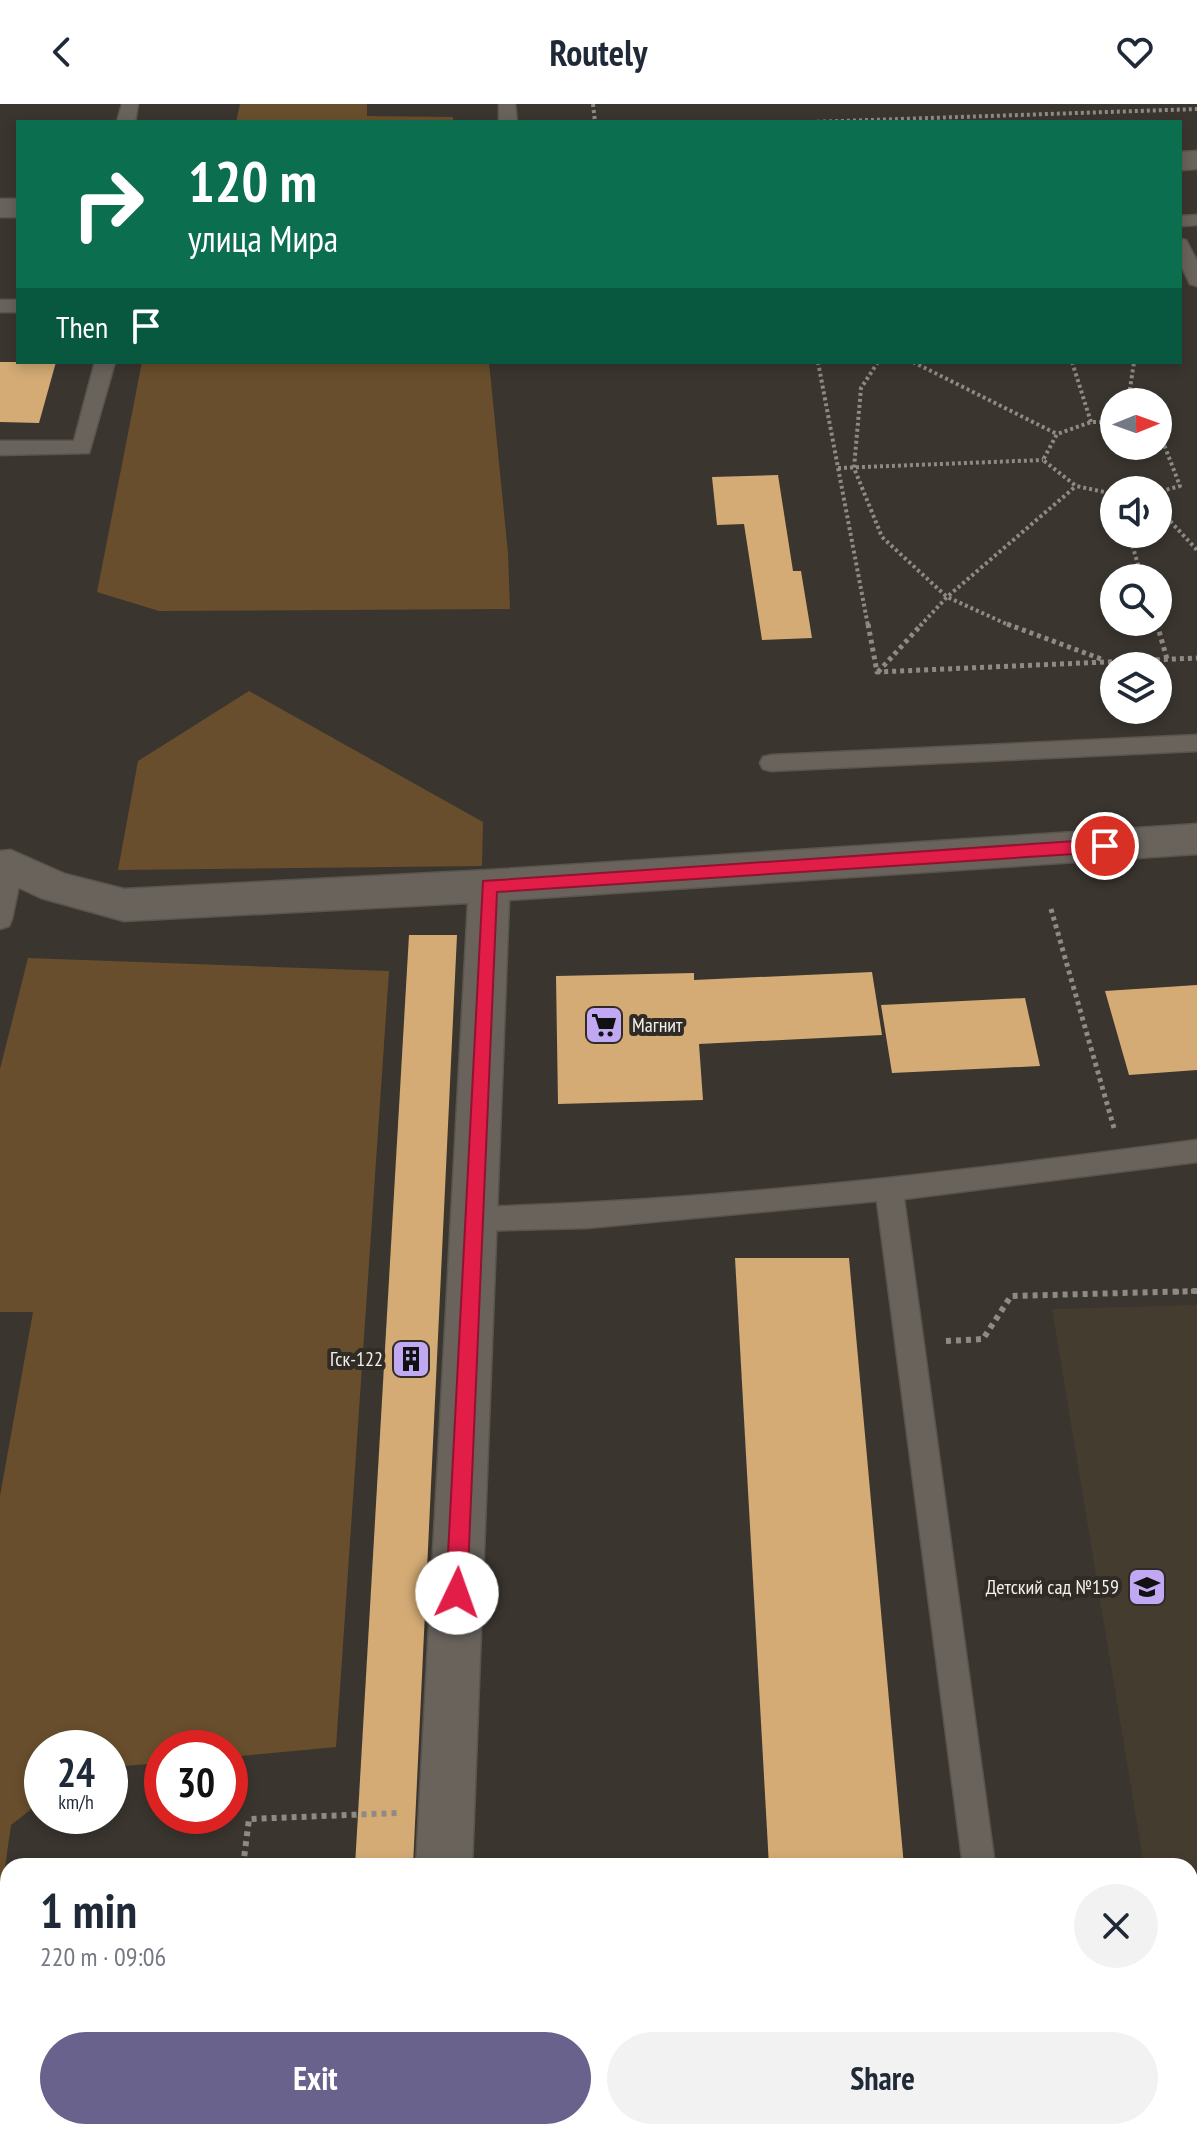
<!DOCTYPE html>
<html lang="en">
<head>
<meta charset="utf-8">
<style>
	:root { --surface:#fff; --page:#f2f2f3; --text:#1f2937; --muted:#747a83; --accent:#68628c }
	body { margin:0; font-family:"PT Sans Narrow",sans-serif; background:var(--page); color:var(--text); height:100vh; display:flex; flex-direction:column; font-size:30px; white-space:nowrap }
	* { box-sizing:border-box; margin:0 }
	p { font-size:26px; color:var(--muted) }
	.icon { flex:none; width:44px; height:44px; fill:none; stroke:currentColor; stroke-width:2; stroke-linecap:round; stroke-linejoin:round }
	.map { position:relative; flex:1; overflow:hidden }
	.side { position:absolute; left:0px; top:1754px; width:1198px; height:282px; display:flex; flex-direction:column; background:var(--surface); border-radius:24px 24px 0 0; box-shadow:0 4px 12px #0003 }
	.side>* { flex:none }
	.hud { position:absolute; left:16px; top:16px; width:1166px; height:244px; border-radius:0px; box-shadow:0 4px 12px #0003; background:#0b6e4f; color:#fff; overflow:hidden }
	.needle { width:52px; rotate:89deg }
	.fabs { position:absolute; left:1100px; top:284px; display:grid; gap:16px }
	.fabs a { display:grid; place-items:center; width:72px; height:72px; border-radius:50%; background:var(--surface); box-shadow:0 4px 12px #0003; font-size:40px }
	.speed { position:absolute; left:24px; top:1626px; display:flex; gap:16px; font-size:40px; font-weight:700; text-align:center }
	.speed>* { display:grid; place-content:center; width:104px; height:104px; border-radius:50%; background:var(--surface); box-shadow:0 4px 12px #0003; line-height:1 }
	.speed small { font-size:20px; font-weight:400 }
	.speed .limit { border:12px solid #d22; background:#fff; color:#111 }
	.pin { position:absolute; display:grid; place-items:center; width:68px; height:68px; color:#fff; margin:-34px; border:4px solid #fff; border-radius:50%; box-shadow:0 2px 8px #0007 }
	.me { position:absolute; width:88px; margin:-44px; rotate:3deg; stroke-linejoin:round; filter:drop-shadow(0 0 6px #0008) }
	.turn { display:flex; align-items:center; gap:28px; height:168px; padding:0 40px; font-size:36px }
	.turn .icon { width:104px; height:104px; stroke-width:2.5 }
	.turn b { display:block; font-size:56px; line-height:68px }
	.then { display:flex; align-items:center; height:76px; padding:0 40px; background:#0003; gap:16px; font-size:30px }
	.round { display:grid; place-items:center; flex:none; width:84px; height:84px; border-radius:42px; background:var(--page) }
	.summary { display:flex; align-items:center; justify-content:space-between; height:136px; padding:0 40px }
	h1 { font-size:48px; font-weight:600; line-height:60px }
	.button { display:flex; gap:16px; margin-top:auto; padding:16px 40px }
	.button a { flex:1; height:92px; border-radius:48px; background:var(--accent); color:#fff; font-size:32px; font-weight:600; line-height:92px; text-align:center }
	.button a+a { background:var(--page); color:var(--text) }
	header { display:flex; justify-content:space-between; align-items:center; height:104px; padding:0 40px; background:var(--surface); font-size:36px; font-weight:600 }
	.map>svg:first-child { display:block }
	.built { fill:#453c30 }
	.green { fill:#684e2c }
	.building { fill:#d4ab75 }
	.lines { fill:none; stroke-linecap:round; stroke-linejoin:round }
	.service-casing { stroke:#58544e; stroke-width:3 }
	.minor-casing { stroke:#58544e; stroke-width:3 }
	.path-far2 { stroke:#8e8a85; stroke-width:4; stroke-dasharray:3 3; stroke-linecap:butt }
	.path-far1 { stroke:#8e8a85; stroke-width:5; stroke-dasharray:4 4; stroke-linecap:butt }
	.path { stroke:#8e8a85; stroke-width:6; stroke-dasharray:5 5; stroke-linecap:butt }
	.service { fill:#69635c; fill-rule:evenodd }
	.minor { fill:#69635c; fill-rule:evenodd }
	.route { fill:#e11d48; stroke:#92132f; stroke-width:2 }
	.labels { text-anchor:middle; stroke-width:8; stroke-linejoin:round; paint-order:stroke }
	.poi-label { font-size:20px; fill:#f3f0ec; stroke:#302b25; text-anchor:end }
</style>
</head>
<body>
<header><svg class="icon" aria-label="back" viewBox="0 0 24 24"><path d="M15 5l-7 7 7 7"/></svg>Routely<svg class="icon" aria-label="heart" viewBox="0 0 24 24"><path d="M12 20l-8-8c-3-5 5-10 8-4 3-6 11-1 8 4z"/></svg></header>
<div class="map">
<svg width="1197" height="2035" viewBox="0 0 1197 2035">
	<rect width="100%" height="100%" fill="#3a352f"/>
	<polygon class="built" points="1197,1201 1197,1948 1190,1948 1190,1762 1144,1762 1052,1205"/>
	<g class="green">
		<polygon points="240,0 367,0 367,12 453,13 453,18 236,18"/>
		<polygon points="142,258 489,258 508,449 510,505 159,507 97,488"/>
		<polygon points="249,587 483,718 482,762 118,766 138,657"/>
		<polygon points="28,854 389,867 336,1643 230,1653 230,1644 162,1644 162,1659 110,1663 110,1644 42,1644 42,1697 11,1721 0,1799 0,1392 33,1208 0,1208 0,965"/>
		<polygon points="0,1942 8,1945 8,2028 304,2028 304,2035 0,2035"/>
	</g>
	<g class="building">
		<polygon points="0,258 56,258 39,319 0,318"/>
		<polygon points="778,371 793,467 801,467 812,534 762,536 744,420 717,421 712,373"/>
		<polygon points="409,831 457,831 413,1762 355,1762"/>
		<polygon points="872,868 882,931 699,940 703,996 558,1000 556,872 694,869 694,876"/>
		<polygon points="1197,881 1197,966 1129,971 1105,887"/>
		<polygon points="1025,894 1040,962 892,969 881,901"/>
		<polygon points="735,1154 849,1154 904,1762 769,1762"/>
	</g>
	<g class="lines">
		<g class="service-casing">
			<g id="service">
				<polygon points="122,0 138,0 135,18 117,18"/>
				<polygon points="499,0 515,0 517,18 499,18"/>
				<polygon points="1197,111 1197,121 1180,122 1180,112"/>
				<polygon points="1180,135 1186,136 1197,157 1197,182 1190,180 1180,159"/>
				<rect x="0" y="196" width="18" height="12"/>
				<polygon points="95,258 115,258 89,349 0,351 0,337 74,337"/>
				<polygon points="1197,631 1197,647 771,667 763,665 760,659 763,653 771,651"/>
				<polygon points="11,753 19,756 23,762 12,815 9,822 0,825 0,760"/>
				<path d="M1197,1036V1058L904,1095L995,1762H963L877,1097L587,1124L474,1127L464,1123L461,1115L464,1107L474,1103C716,1097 957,1068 1197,1036Z"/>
				<polygon points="996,2028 1032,2028 1033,2035 997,2035"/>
			</g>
		</g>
		<g class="minor-casing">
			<g id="minor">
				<polygon points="1197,47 1197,65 1180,66 1180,48"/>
				<rect x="0" y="95" width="18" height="18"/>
				<polygon points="1197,720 1197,750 509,796 472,1762 416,1762 468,799 124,817 41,794 7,778 0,779 0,747 11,746 65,770 124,785 489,766"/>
				<rect x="401" y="2028" width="60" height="7"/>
			</g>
		</g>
		<g class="path-far2">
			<polyline points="593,0 595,18"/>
			<polyline points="811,18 1197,5"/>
			<polyline points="818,258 868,522"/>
			<polyline points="878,258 861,284 854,364 882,433 947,493 1011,522"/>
			<polyline points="913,258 1057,330"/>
			<polyline points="1072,258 1091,318"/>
			<polyline points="1128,298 1134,258"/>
			<polyline points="1114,318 1091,318 1057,330 1043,356 1076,382 1114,390"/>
			<polyline points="1158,325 1180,382 1158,388"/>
			<polyline points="838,364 1043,356"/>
			<polyline points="1158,404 1197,446"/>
			<polyline points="1129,430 1142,474"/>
			<polyline points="1156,518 1157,522"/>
			<polyline points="920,522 947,493 1076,382"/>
		</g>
		<g class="path-far1">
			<polyline points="868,520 877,568 1197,554"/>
			<polyline points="1007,520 1104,556"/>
			<polyline points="1157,520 1167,555"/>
			<polyline points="878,568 922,520"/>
			<polyline points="1051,805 1114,1024"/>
			<polyline points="1175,1188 1197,1187"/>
		</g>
		<g class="path">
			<polyline points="946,1237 983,1235 1011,1192 1197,1187"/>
			<polyline points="243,1762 249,1715 398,1709"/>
			<polyline points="132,2035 133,2028"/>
		</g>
		<use href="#service" class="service"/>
		<use href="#minor" class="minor"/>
	</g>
	<polygon class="route" points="1105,735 1114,742 1105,748 497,788 467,1489 464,1496 457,1499 449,1496 446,1489 483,777"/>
	<defs>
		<g id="supermarket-square" transform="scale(2)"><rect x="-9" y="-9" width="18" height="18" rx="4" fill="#c1a8f3" stroke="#302b25"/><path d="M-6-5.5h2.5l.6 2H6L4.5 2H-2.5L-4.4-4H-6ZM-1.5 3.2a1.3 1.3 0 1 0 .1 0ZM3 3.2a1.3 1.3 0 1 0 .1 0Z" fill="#111"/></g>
		<g id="building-square" transform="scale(2)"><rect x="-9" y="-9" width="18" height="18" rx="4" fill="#c1a8f3" stroke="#302b25"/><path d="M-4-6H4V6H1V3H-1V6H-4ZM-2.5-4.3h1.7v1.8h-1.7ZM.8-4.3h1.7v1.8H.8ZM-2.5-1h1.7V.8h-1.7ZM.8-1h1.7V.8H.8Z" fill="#111"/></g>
		<g id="school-square" transform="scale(2)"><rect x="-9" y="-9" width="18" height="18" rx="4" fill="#c1a8f3" stroke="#302b25"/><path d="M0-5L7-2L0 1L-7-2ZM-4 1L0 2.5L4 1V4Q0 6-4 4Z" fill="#111"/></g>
	</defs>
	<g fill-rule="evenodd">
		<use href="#supermarket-square" x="604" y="921"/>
		<use href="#building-square" x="411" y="1255"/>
		<use href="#school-square" x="1147" y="1483"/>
	</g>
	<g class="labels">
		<g class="poi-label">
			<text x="632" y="928" text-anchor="start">Магнит</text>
			<text x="383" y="1262">Гск-122</text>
			<text x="1119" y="1490">Детский сад №159</text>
		</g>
	</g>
</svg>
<div class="fabs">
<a><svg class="needle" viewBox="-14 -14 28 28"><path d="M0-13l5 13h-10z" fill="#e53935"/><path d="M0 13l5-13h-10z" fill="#747a83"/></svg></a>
<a><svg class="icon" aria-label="sound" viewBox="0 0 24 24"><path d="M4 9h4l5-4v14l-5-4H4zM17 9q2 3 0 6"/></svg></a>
<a><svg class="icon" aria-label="search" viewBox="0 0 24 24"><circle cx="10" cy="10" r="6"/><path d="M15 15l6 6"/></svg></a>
<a><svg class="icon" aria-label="layers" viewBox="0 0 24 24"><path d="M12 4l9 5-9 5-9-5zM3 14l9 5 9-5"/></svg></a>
</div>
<div class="speed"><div>24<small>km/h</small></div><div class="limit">30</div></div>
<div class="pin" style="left:1105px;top:742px;background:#d93025"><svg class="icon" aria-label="arrive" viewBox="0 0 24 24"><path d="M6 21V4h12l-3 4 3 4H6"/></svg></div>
<svg class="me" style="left:457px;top:1489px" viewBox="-20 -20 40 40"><circle r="19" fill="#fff"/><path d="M0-13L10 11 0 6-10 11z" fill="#e11d48"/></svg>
<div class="hud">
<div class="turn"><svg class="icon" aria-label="right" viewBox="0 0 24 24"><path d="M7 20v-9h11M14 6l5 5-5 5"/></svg><div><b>120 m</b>улица Мира</div></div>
<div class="then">Then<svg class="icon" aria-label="arrive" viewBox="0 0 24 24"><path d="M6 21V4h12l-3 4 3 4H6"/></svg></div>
</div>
<section class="side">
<div class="summary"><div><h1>1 min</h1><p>220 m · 09:06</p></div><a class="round"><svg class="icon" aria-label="close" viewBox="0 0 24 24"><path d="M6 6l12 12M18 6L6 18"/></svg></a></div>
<div class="button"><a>Exit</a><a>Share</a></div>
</section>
</div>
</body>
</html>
